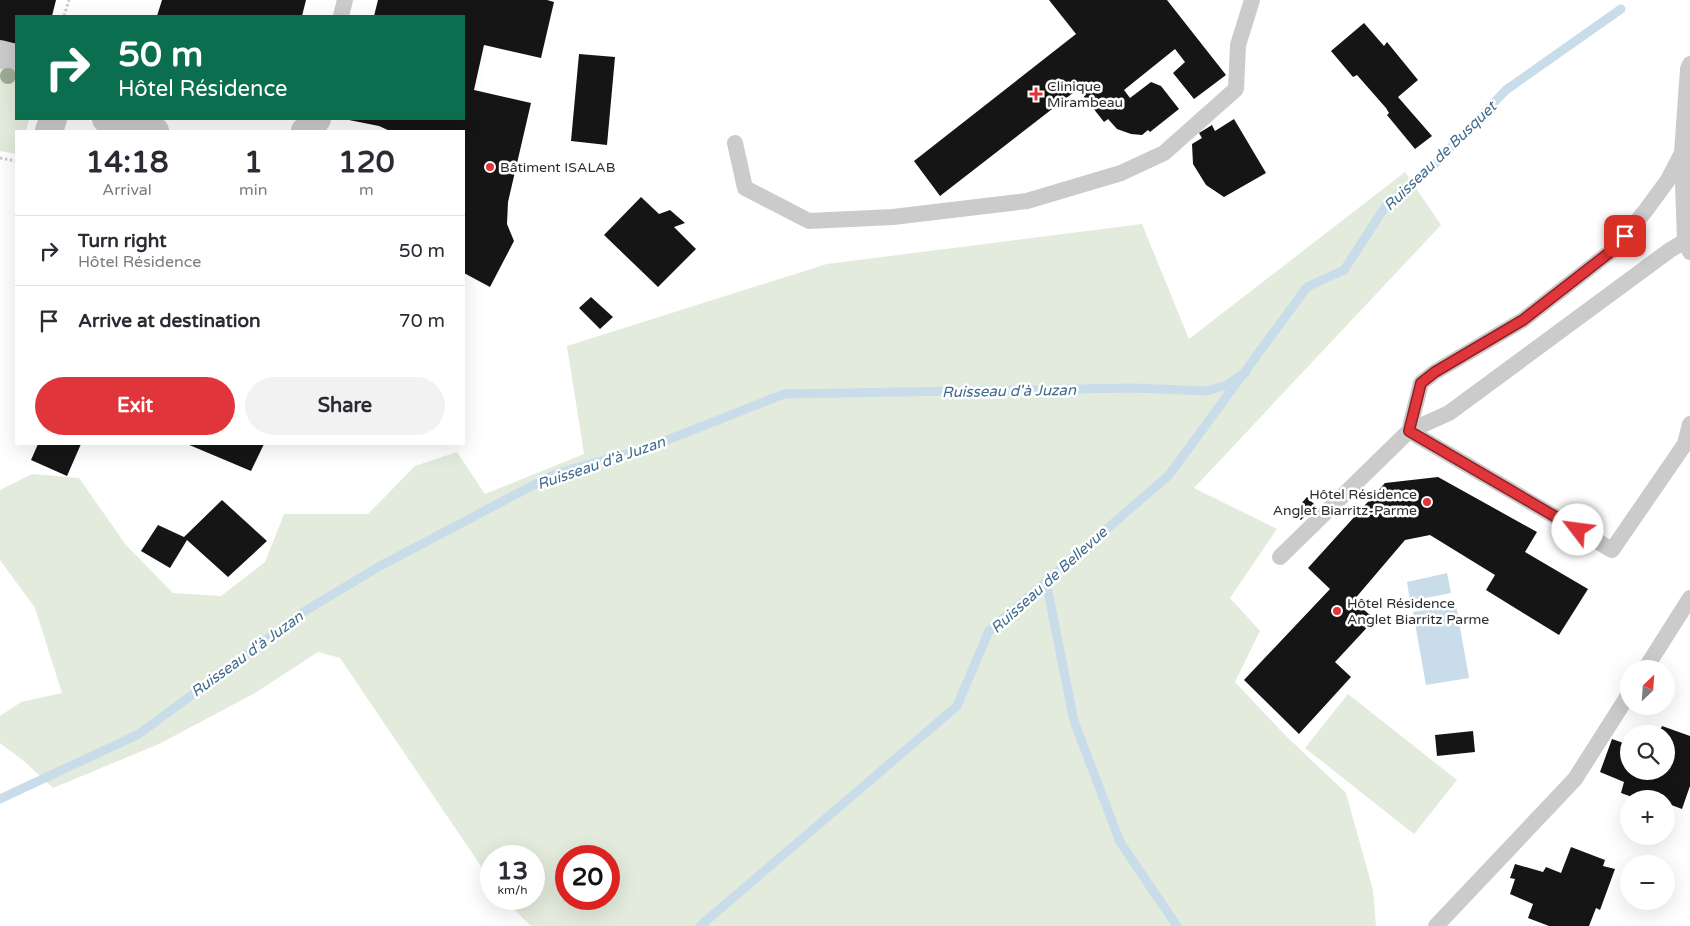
<!DOCTYPE html>
<html lang="en">
<head>
<meta charset="utf-8">
<style>
	:root { --surface:#fff; --page:#f2f2f3; --text:#2b2b33; --muted:#7c7c81; --line:#e1e1e2; --accent:#e0353a }
	body { margin:0; font-family:"Varela Round",sans-serif; background:var(--page); color:var(--text); height:100vh; display:flex; flex-direction:column; font-size:19px; white-space:nowrap }
	* { box-sizing:border-box; margin:0 }
	p { font-size:16px; color:var(--muted) }
	.icon { flex:none; width:28px; height:28px; fill:none; stroke:currentColor; stroke-width:2; stroke-linecap:round; stroke-linejoin:round }
	.map { position:relative; flex:1; overflow:hidden }
	.drawer { position:absolute; left:15px; top:130px; width:450px; height:315px; display:flex; flex-direction:column; background:var(--surface); border-radius:0px; box-shadow:0 5px 20px #0002 }
	.drawer>* { flex:none }
	.hud { position:absolute; left:15px; top:15px; width:450px; height:105px; border-radius:0px; box-shadow:0 5px 20px #0002; background:#0b6e4f; color:#fff; overflow:hidden }
	.needle { width:32px; rotate:25deg }
	.controls { position:absolute; left:1620px; top:660px; display:grid; gap:10px }
	.controls a { display:grid; place-items:center; width:55px; height:55px; border-radius:50%; background:var(--surface); box-shadow:0 5px 20px #0002; font-size:25px }
	.speed { position:absolute; left:480px; top:845px; display:flex; gap:10px; font-size:25px; font-weight:700; text-align:center }
	.speed>* { display:grid; place-content:center; width:65px; height:65px; border-radius:50%; background:var(--surface); box-shadow:0 5px 20px #0002; line-height:1 }
	.speed small { font-size:12px; font-weight:400 }
	.speed .limit { border:8px solid #d22; background:#fff; color:#111 }
	.pin { position:absolute; display:grid; place-items:center; width:42px; height:42px; color:#fff; margin:-21px; border-radius:10px; box-shadow:0 2px 8px #0006 }
	.me { position:absolute; width:55px; margin:-28px; rotate:300deg; stroke-linejoin:round; filter:drop-shadow(0 0 4px #0008) }
	.turn { display:flex; align-items:center; gap:18px; height:105px; padding:0 20px; font-size:22px }
	.turn .icon { width:65px; height:65px; stroke-width:2.5 }
	.turn b { display:block; font-size:35px; line-height:42px }
	.eta { display:flex; justify-content:space-evenly; align-items:center; height:85px; text-align:center }
	.eta b { font-size:30px; font-weight:700; line-height:35px }
	.button { display:flex; gap:10px; margin-top:auto; padding:10px 20px }
	.button a { flex:1; height:58px; border-radius:30px; background:var(--accent); color:#fff; font-size:20px; font-weight:700; line-height:58px; text-align:center }
	.button a+a { background:var(--page); color:var(--text) }
	ul { padding:0; list-style:none }
	li { display:flex; align-items:center; gap:15px; height:70px; padding:0 20px; border-top:1px solid var(--line) }
	li div { flex:1 }
	li b { display:block; font-size:19px }
	li em { font-style:normal }
	.map>svg:first-child { display:block }
	.green { fill:#e3ebdc; fill-rule:evenodd }
	.water { fill:#c9dcea }
	.lines { fill:none; stroke-linecap:round; stroke-linejoin:round }
	.stream { stroke:#c9dcea; stroke-width:9 }
	.building { fill:#151515 }
	.path { stroke:#cbcbcb; stroke-width:3; stroke-dasharray:2.5 2.5; stroke-linecap:butt }
	.lane { stroke:#cbcbcb; stroke-width:16 }
	.street { stroke:#cbcbcb; stroke-width:28 }
	.tree { fill:#9eac94 }
	.route-casing { stroke:#922226; stroke-width:12 }
	.route { stroke:#e0353a; stroke-width:9 }
	.poi-dot { fill:#e0353a; stroke:#fff; stroke-width:2 }
	.labels { text-anchor:middle; stroke-width:5; stroke-linejoin:round; paint-order:stroke }
	.poi-label { font-size:14px; fill:#2e2e2e; stroke:#fff; text-anchor:start }
	.water-label { font-size:15px; font-style:italic; fill:#3f6b8e; stroke:#fff }
</style>
</head>
<body>
<div class="map">
<svg width="1690" height="926" viewBox="0 0 1690 926">
	<rect width="100%" height="100%" fill="#fff"/>
	<g class="green">
		<polygon points="0,65 16,68 16,119 29,119 26,131 16,131 16,154 0,151"/>
		<path d="M1405,172L1441,225L1194,488L1277,529L1230,598L1260,631L1235,682L1285,735L1346,793L1373,890L1376,926H531L503,899H534V856H491V881L340,658L318,652L255,693L159,744L53,788L25,762L0,743V716L21,702L62,693L35,608L0,560V490L32,474L79,478L126,545L173,593L221,596L265,562L284,514H368L415,466L457,452L485,494L584,454L567,346L827,264L1142,224L1189,339ZM566,856H609V899H566Z"/>
		<polygon points="1348,694 1457,780 1414,834 1305,748"/>
	</g>
	<g class="water">
		<polygon points="1447,573 1451,593 1410,601 1407,582"/>
		<polygon points="1456,605 1469,678 1426,685 1413,612"/>
	</g>
	<g class="lines">
		<g class="stream">
			<polyline points="1046,582 1074,721 1120,842 1177,926"/>
			<polyline points="0,799 139,734 305,611 380,566 545,479 558,473 647,448 784,394 1134,388 1207,391 1227,385 1246,372"/>
			<polyline points="700,926 957,706 989,631 1169,475 1307,287 1344,270 1387,204 1433,166 1506,90 1621,9"/>
		</g>
	</g>
	<g class="building">
		<polygon points="0,0 56,0 52,16 16,16 16,47 0,43"/>
		<polygon points="162,0 306,0 302,16 157,16"/>
		<polygon points="378,0 547,0 554,2 541,58 484,45 474,90 531,103 508,202 507,224 514,241 490,287 464,273 464,131 390,131 379,126 349,120 464,119 464,16 374,16"/>
		<polygon points="1049,0 1167,0 1226,75 1194,99 1173,73 1185,62 1175,49 1124,90 1130,98 1151,82 1161,86 1179,109 1150,132 1148,130 1142,135 1131,134 1117,129 1108,119 1104,122 1078,89 940,196 914,161 1076,34"/>
		<polygon points="1364,23 1384,46 1387,42 1418,80 1398,97 1432,136 1415,149 1387,115 1389,113 1386,108 1357,75 1353,77 1331,51"/>
		<polygon points="579,54 615,57 607,145 571,141"/>
		<polygon points="1234,119 1266,173 1224,197 1206,185 1193,164 1192,144 1202,138 1199,133 1212,125 1215,131"/>
		<polygon points="641,197 659,214 670,210 685,223 674,227 696,249 658,287 604,235"/>
		<polygon points="591,297 613,317 600,329 579,308"/>
		<polygon points="38,444 81,444 67,476 31,460"/>
		<polygon points="187,444 264,444 251,471"/>
		<polygon points="1438,477 1537,532 1525,552 1588,589 1559,635 1486,590 1495,575 1430,535 1405,540 1353,601 1375,619 1335,662 1351,677 1299,734 1244,680 1330,589 1308,568 1385,483"/>
		<polygon points="1307,497 1315,505 1301,520 1292,514"/>
		<polygon points="222,500 267,541 228,577 187,540 170,568 141,551 158,525 184,537"/>
		<polygon points="1662,726 1690,736 1690,786 1682,809 1666,803 1666,799 1638,799 1621,793 1624,782 1600,772 1612,739 1629,745 1629,771 1666,771 1666,734 1659,734"/>
		<polygon points="1473,731 1475,752 1437,756 1435,735"/>
		<polygon points="1571,847 1605,860 1603,866 1615,869 1600,910 1596,908 1589,926 1549,926 1528,918 1533,904 1510,894 1515,879 1510,878 1515,864 1543,872 1546,867 1561,873"/>
	</g>
	<g class="lines">
		<g class="path">
			<polyline points="64,16 69,0"/>
			<polyline points="0,158 16,161"/>
		</g>
		<g class="lane">
			<polyline points="341,16 345,0"/>
			<polyline points="735,143 745,188 809,221 893,217 1027,201 1121,173 1164,153 1236,89 1238,45 1252,0"/>
			<polyline points="1682,155 1685,241"/>
			<polyline points="1409,431 1612,550 1685,444 1690,424"/>
			<polyline points="1409,431 1449,413 1670,250 1685,241 1690,252"/>
			<polyline points="1280,557 1409,431 1421,383 1435,372 1523,320 1614,249 1646,210 1668,180 1682,153 1688,69 1690,64"/>
			<polyline points="1645,669 1690,598"/>
			<polyline points="1436,926 1575,779 1629,694"/>
		</g>
		<g class="street">
			<polyline points="0,54 16,58"/>
			<polyline points="106,119 155,131"/>
			<polyline points="49,131 53,119"/>
			<polyline points="305,131 317,119"/>
		</g>
	</g>
	<circle class="tree" cx="8" cy="76" r="8"/>
	<g class="lines">
		<g class="route-casing">
			<polyline id="route" points="1578,530 1409,431 1421,383 1435,372 1523,320 1614,249 1625,236"/>
		</g>
		<use href="#route" class="route"/>
	</g>
	<g class="poi-dot">
		<path d="M1033.5 86.5h5v5h5v5h-5v5h-5v-5h-5v-5h5z"/>
		<circle cx="490" cy="167" r="5"/>
		<circle cx="1427" cy="502" r="5"/>
		<circle cx="1337" cy="611" r="5"/>
	</g>
	<g class="labels">
		<g class="poi-label">
			<text x="1047" y="91">Clinique<tspan x="1047" dy="16">Mirambeau</tspan></text>
			<text x="500" y="172">Bâtiment ISALAB</text>
			<text x="1417" y="499" text-anchor="end">Hôtel Résidence<tspan x="1417" dy="16">Anglet Biarritz-Parme</tspan></text>
			<text x="1347" y="608">Hôtel Résidence<tspan x="1347" dy="16">Anglet Biarritz Parme</tspan></text>
		</g>
		<g class="water-label">
			<text transform="translate(1440 156) rotate(-44)" y="5">Ruisseau de Busquet</text>
			<text transform="translate(1009 391) rotate(-1)" y="5">Ruisseau d'à Juzan</text>
			<text transform="translate(601 463) rotate(-19)" y="5">Ruisseau d'à Juzan</text>
			<text transform="translate(1049 580) rotate(-42)" y="5">Ruisseau de Bellevue</text>
			<text transform="translate(247 654) rotate(-36)" y="5">Ruisseau d'à Juzan</text>
		</g>
	</g>
</svg>
<div class="controls">
<a><svg class="needle" viewBox="-14 -14 28 28"><path d="M0-13l5 13h-10z" fill="#e53935"/><path d="M0 13l5-13h-10z" fill="#7c7c81"/></svg></a>
<a><svg class="icon" aria-label="search" viewBox="0 0 24 24"><circle cx="10" cy="10" r="6"/><path d="M15 15l6 6"/></svg></a>
<a>+</a>
<a>−</a>
</div>
<div class="speed"><div>13<small>km/h</small></div><div class="limit">20</div></div>
<div class="pin" style="left:1625px;top:236px;background:#d93025"><svg class="icon" aria-label="arrive" viewBox="0 0 24 24"><path d="M6 21V4h12l-3 4 3 4H6"/></svg></div>
<svg class="me" style="left:1578px;top:530px" viewBox="-20 -20 40 40"><circle r="19" fill="#fff"/><path d="M0-13L10 11 0 6-10 11z" fill="#e0353a"/></svg>
<div class="hud">
<div class="turn"><svg class="icon" aria-label="right" viewBox="0 0 24 24"><path d="M7 20v-9h11M14 6l5 5-5 5"/></svg><div><b>50 m</b>Hôtel Résidence</div></div>
</div>
<section class="drawer">
<div class="eta">
<div><b>14:18</b><p>Arrival</p></div>
<div><b>1</b><p>min</p></div>
<div><b>120</b><p>m</p></div>
</div>
<ul>
<li><svg class="icon" aria-label="right" viewBox="0 0 24 24"><path d="M7 20v-9h11M14 6l5 5-5 5"/></svg><div><b>Turn right</b><p>Hôtel Résidence</p></div><em>50 m</em></li>
<li><svg class="icon" aria-label="arrive" viewBox="0 0 24 24"><path d="M6 21V4h12l-3 4 3 4H6"/></svg><div><b>Arrive at destination</b></div><em>70 m</em></li>
</ul>
<div class="button"><a>Exit</a><a>Share</a></div>
</section>
</div>
</body>
</html>
